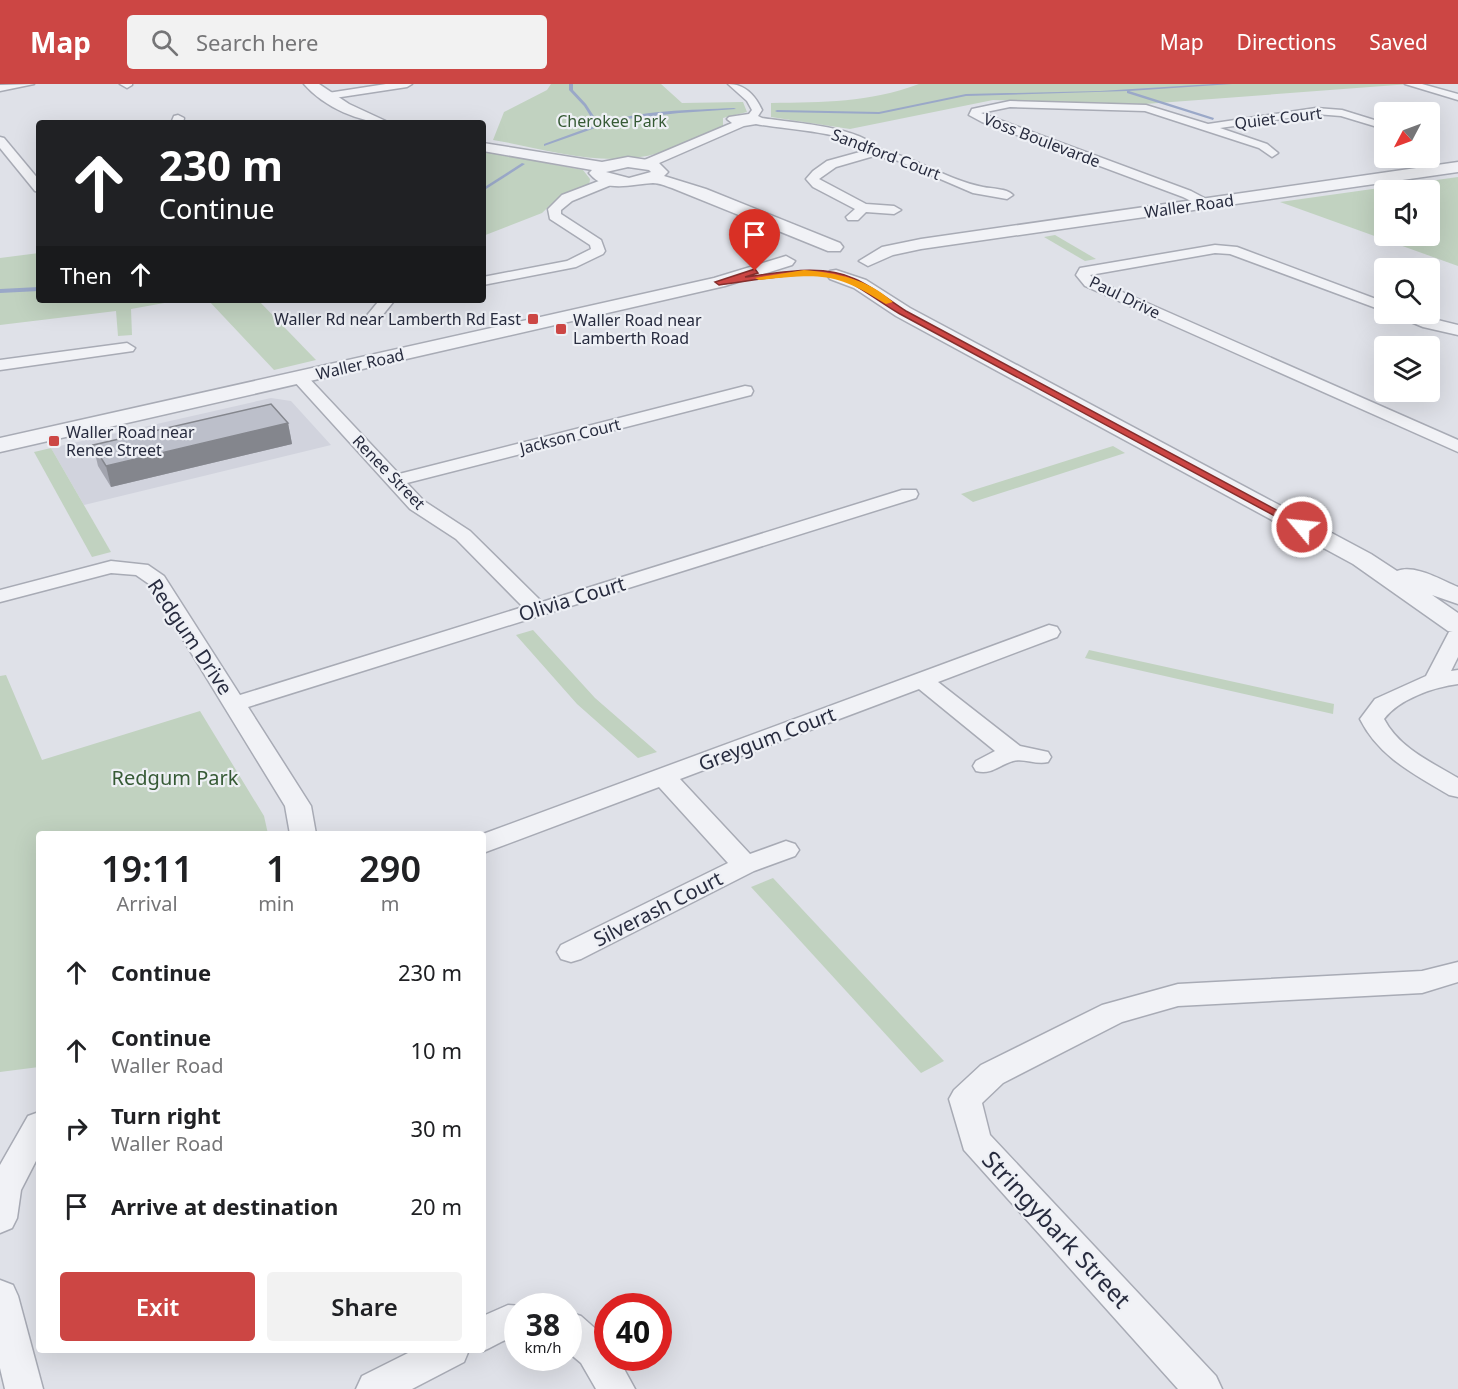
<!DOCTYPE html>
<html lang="en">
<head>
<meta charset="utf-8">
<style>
	:root { --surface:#fff; --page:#f2f2f2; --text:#202124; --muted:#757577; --accent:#cc4644 }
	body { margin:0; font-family:"Noto Sans",sans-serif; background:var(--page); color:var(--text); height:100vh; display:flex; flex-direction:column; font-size:22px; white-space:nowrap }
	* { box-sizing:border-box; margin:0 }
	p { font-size:20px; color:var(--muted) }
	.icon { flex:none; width:33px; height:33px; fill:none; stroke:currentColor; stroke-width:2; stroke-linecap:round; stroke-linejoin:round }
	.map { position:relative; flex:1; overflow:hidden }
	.side { position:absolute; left:36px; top:747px; width:450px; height:522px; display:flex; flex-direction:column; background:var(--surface); border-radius:6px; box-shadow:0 6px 24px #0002 }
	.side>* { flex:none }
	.hud { position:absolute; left:36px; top:36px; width:450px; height:183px; border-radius:6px; box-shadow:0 6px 24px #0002; background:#202124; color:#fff; overflow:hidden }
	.needle { width:39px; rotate:229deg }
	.buttons { position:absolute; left:1374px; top:18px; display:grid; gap:12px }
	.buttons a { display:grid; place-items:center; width:66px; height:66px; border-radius:6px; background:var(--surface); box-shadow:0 6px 24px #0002; font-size:30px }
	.speed { position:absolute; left:504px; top:1209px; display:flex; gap:12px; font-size:30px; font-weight:700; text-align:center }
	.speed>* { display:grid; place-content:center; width:78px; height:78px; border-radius:50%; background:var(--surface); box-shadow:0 6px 24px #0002; line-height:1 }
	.speed small { font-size:15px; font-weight:400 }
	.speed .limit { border:9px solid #d22; background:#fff; color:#111 }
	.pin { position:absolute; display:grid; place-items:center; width:51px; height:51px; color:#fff; margin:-62px -26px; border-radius:50% 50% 50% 0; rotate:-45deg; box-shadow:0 0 6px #0007 }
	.pin .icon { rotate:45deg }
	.me { position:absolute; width:66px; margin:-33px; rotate:298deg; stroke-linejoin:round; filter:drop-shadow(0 0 4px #0008) }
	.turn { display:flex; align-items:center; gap:21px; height:126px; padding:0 24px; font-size:27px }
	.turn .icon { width:78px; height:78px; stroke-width:2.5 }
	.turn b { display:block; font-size:42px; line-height:51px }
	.then { display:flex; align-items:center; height:57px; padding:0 24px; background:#0003; gap:12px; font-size:22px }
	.eta { display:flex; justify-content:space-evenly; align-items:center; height:102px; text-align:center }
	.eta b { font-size:36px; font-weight:600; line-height:42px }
	.primary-button { display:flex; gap:12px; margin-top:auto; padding:12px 24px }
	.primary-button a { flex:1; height:69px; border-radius:6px; background:var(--accent); color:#fff; font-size:24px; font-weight:600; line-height:69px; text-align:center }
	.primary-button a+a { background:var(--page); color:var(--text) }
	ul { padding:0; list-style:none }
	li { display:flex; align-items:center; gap:18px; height:78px; padding:0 24px }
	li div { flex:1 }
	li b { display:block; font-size:22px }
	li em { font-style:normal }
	header { display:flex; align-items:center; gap:36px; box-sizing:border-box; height:84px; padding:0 30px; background:var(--accent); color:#fff }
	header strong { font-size:28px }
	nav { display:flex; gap:33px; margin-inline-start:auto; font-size:21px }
	.search { width:420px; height:54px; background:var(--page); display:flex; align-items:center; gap:15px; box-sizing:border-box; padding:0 21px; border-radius:6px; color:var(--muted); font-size:22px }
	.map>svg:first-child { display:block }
	.built { fill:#d1d3dd }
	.green { fill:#c1d2c0; fill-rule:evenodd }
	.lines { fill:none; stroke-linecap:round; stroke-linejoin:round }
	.stream { fill:#9aa8c8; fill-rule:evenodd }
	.minor-casing { stroke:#a8abb5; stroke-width:3 }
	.tertiary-casing { stroke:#a8abb5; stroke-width:3 }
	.minor { fill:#f1f2f6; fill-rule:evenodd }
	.tertiary { fill:#f1f2f6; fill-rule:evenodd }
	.wall { fill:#a2a4ae }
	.shaded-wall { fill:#84868d }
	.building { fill:#bcbfca; stroke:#84868d; stroke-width:1.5 }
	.route { fill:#cc4644; stroke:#852e2c; stroke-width:1.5 }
	.slow { fill:#f59e0b }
	.poi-dot { fill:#cc4644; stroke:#eef0f5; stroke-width:2 }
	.labels { text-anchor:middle; stroke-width:4.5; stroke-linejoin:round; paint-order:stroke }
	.far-street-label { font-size:16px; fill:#282c3f; stroke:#eef0f5 }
	.far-park-label { font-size:16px; fill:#365a35; stroke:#eef0f5 }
	.far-poi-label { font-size:16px; fill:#282c3f; stroke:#eef0f5; text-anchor:start }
	.street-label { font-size:20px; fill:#282c3f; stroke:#eef0f5 }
	.park-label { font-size:20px; fill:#365a35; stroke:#eef0f5 }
	.near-street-label { font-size:24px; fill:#282c3f; stroke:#eef0f5 }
</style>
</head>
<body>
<header>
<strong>Map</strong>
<div class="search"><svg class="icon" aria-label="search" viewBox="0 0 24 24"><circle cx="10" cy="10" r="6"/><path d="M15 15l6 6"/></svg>Search here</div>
<nav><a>Map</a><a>Directions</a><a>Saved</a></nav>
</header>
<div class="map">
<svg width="1458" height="1305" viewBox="0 0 1458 1305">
	<rect width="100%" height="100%" fill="#dfe1e8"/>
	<polygon class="built" points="271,314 291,317 331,361 84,421 51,364"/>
	<g class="green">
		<path d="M551,0H661L682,19L743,18L747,28L723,34V42C702,51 680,63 659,69C605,85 547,65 493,56L504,28L547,6Z"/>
		<path d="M919,0H1410L1145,20L993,16L850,45L771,33V19C824,18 868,19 919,0Z"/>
		<polygon points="487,68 583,86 590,95 589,102 558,114 542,129 483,152 483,70"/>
		<path d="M1458,93V182L1280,118ZM1384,106H1430V152H1384Z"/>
		<polygon points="1055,151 1096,175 1085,177 1044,153"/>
		<polygon points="39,169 39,216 181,216 131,225 132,251 118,252 116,227 0,241 0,174"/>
		<polygon points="208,216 258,216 316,276 274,286"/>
		<polygon points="1113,362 1125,369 973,418 961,410"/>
		<polygon points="51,364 111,468 92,473 34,368"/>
		<polygon points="533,546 595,614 657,668 638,674 577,620 516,551"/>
		<polygon points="1089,566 1334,620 1333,630 1085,574"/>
		<polygon points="6,591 42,676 200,627 264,732 268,750 39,750 39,983 0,988 0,592"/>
		<polygon points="773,794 944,977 921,989 751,803"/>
	</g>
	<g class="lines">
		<g class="stream">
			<path d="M569,0H573V6L586,20L599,40C638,26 692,26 734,24L736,25L679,29L618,36L544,62V60L596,41L584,22L569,6Z"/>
			<polygon points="1213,0 1232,0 1129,7 1214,34 1213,36 1127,9 1127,7 966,12 879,30 777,28 775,27 777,26 879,28 966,10 1100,7"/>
			<polygon points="522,79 525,80 483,107 483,104"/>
			<polygon points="39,203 39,207 0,209 0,205"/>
		</g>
		<g class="minor-casing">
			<g id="minor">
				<polygon points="34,0 0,7 0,1"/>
				<polygon points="120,0 132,0 132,1 127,4"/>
				<polygon points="386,0 412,0 407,3 328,15 323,12 328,9"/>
				<path d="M728,0C745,0 755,11 762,26L758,32L762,34C792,39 860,42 878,65C916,73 947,96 983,103C992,105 1006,104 1013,111L1007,115L973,109L896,76L874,72L836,83L819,95L866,120L894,122L901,126L894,130L866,128L858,136H848L846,133L855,125L813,103L806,95L813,87L827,77L867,66C852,48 780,45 756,40L744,42L650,83H642V77L732,39L727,35L729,33L749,30L752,26L747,17Z"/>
				<polygon points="1405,0 1422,0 1458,10 1458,16"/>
				<polygon points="1010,17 1146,21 1208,40 1316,24 1342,26 1384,39 1384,45 1341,32 1316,30 1220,44 1267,60 1278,69 1272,73 1259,64 1145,27 1010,23 981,29 1191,107 1210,117 1211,120 1205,124 1183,113 982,38 969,31 972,25"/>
				<polygon points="178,31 184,34 183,39 171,39 174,32"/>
				<polygon points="0,53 4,54 39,96 39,108 35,107 0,64"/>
				<polygon points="612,92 618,96 616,99 572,117 561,126 561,130 601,156 605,167 603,170 576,183 483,201 483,193 567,177 591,165 590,161 550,135 548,125 562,111"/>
				<polygon points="1215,161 1237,163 1384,218 1384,227 1230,170 1215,169 1090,191 1095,196 1458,356 1458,368 1085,202 1076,191 1080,184"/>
				<polygon points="377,216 394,217 377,238 367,238 364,235 378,218"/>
				<polygon points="1392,230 1413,230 1458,241 1458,251 1423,243"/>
				<polygon points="127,259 135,264 133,267 0,286 0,276"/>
				<polygon points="299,288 305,290 399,390 745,302 751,303 753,307 751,311 407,399 424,417 470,447 542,518 902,406 916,406 918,410 916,414 248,623 311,722 316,750 290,750 285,722 149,500 136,491 111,489 0,518 0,506 111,477 148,481 164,492 240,611 523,523 456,455 410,425 293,296 291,293 293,290"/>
				<path d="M1049,541L1057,543L1060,548L1057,553L938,598L1020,662L1048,668L1051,673L1048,678C1036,681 1024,674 1013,677C999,681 992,691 976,687L973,682L976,677L995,667L919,605L680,695L750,770L786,757L795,760L799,766L795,772L754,787L581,875L571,878L561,875L557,868L561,861L728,779L659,703L483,769V750Z"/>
				<path d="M1458,547V573L1451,587L1458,586V600C1434,603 1399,615 1384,635C1399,664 1431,678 1458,694V713L1449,711C1414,690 1379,673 1360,635L1375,615L1426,592L1449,548Z"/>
				<polygon points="1458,878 1458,898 1422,909 1178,922 1122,938 1003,999 982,1019 990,1051 1216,1292 1222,1305 1178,1305 964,1066 949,1015 954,1006 981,981 1102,921 1178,900 1422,887"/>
				<polygon points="39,1028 39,1071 21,1106 17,1134 12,1144 0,1149 0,1081 28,1032"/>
				<polygon points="0,1196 13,1201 18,1212 43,1305 5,1305 0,1284"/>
				<path d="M508,1221L523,1222H518V1253C506,1253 494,1263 483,1267L481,1266L483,1232Z"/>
				<polygon points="568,1228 581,1232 607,1255 608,1274 618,1274 635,1305 596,1305 581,1279 568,1268"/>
				<polygon points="414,1266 469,1266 464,1278 412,1305 356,1305 362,1292"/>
			</g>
		</g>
		<g class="tertiary-casing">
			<g id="tertiary">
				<path d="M304,0H319L349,20L390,39C360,39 324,23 304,0Z"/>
				<path d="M483,59L602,78L628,73L654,77L659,79L668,88L664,92L706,105L840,159L843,163L840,167H828L672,104C666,102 659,99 653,99C631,100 606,110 589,89L592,86L483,67ZM628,83L649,86L651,88L629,94L606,88Z"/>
				<polygon points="1458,78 1458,88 921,165 893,171 868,182 859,177 882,163 921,155"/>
				<polygon points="786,172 795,177 792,181 725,202 0,368 0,354 714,194"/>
				<path d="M836,186L866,196L910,224L1371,470L1397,487C1415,480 1441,496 1458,503V520L1432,511L1458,529V549L1448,547L1353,480L896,232L854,204L830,195L827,191L830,187Z"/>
			</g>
		</g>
		<use href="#minor" class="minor"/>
		<use href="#tertiary" class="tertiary"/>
	</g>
	<polygon class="wall" points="288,339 292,360 111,403 98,382 93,361"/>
	<polygon class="shaded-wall" points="288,339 292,360 111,403 106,382"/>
	<polygon class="building" points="271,320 288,339 106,382 93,361"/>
	<path class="route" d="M755,185L758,189L745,193C779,189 822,179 855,195C873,203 889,216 906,227L1308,443L1299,445L900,230C883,220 866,207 849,198C815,182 755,197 719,201L715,198Z"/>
	<path class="slow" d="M804,186C837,189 868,195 893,218L886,220C834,187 819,190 759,196L755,194Z"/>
	<g class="poi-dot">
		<rect x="527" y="229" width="12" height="12" rx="3"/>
		<rect x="555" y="239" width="12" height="12" rx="3"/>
		<rect x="48" y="351" width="12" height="12" rx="3"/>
	</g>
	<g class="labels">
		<g class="far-street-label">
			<text transform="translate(1278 34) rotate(-7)" y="6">Quiet Court</text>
			<text transform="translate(1042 56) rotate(21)" y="6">Voss Boulevarde</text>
			<text transform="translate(886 70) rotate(21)" y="6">Sandford Court</text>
			<text transform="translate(1189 122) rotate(-8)" y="6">Waller Road</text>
			<text transform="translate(1125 213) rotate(26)" y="6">Paul Drive</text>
			<text transform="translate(360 280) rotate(-13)" y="6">Waller Road</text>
			<text transform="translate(570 352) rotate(-14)" y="6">Jackson Court</text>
			<text transform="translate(389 388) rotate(46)" y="6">Renee Street</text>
		</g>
		<g class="far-park-label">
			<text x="612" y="43">Cherokee Park</text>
		</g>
		<g class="far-poi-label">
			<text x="521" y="241" text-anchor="end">Waller Rd near Lamberth Rd East</text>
			<text x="573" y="242">Waller Road near<tspan x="573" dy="18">Lamberth Road</tspan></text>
			<text x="66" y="354">Waller Road near<tspan x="66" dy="18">Renee Street</tspan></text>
		</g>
		<g class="street-label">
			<text transform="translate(572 515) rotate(-17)" y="7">Olivia Court</text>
			<text transform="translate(190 553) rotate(56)" y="7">Redgum Drive</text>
			<text transform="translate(767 655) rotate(-21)" y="7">Greygum Court</text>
			<text transform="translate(658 825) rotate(-27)" y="7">Silverash Court</text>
		</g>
		<g class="park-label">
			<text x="175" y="701">Redgum Park</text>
		</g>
		<g class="near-street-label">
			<text transform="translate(1056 1146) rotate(47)" y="8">Stringybark Street</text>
		</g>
	</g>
</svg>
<div class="buttons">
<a><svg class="needle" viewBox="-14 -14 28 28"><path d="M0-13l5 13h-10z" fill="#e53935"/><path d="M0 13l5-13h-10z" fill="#757577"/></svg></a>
<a><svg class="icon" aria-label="sound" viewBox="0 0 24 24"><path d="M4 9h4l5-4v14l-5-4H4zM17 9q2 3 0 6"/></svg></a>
<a><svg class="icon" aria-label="search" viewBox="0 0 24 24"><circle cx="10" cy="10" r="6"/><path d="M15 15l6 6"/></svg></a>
<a><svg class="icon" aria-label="layers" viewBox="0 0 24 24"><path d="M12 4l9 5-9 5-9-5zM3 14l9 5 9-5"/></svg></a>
</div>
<div class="speed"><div>38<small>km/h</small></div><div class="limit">40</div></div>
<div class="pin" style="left:755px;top:187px;background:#d93025"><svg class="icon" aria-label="arrive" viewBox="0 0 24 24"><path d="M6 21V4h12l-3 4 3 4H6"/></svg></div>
<svg class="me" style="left:1302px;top:443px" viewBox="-20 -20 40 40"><circle r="17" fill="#cc4644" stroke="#fff" stroke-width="3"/><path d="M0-11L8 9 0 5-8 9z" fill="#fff"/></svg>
<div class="hud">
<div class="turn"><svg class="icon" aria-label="ahead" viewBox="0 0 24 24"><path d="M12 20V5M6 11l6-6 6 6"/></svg><div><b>230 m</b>Continue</div></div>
<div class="then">Then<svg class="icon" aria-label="ahead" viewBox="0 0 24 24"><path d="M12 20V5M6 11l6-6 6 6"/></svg></div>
</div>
<section class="side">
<div class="eta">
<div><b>19:11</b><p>Arrival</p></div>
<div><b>1</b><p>min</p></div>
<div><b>290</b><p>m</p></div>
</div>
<ul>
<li><svg class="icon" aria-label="ahead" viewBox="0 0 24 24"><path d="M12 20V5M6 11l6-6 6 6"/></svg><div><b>Continue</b></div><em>230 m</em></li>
<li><svg class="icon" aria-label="ahead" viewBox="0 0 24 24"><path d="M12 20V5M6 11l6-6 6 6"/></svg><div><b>Continue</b><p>Waller Road</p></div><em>10 m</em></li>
<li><svg class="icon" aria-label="right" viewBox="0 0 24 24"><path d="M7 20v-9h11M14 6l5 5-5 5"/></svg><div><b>Turn right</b><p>Waller Road</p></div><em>30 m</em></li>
<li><svg class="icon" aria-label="arrive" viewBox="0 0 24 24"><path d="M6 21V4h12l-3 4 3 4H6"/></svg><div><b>Arrive at destination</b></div><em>20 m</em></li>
</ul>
<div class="primary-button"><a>Exit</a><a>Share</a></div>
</section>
</div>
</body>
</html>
